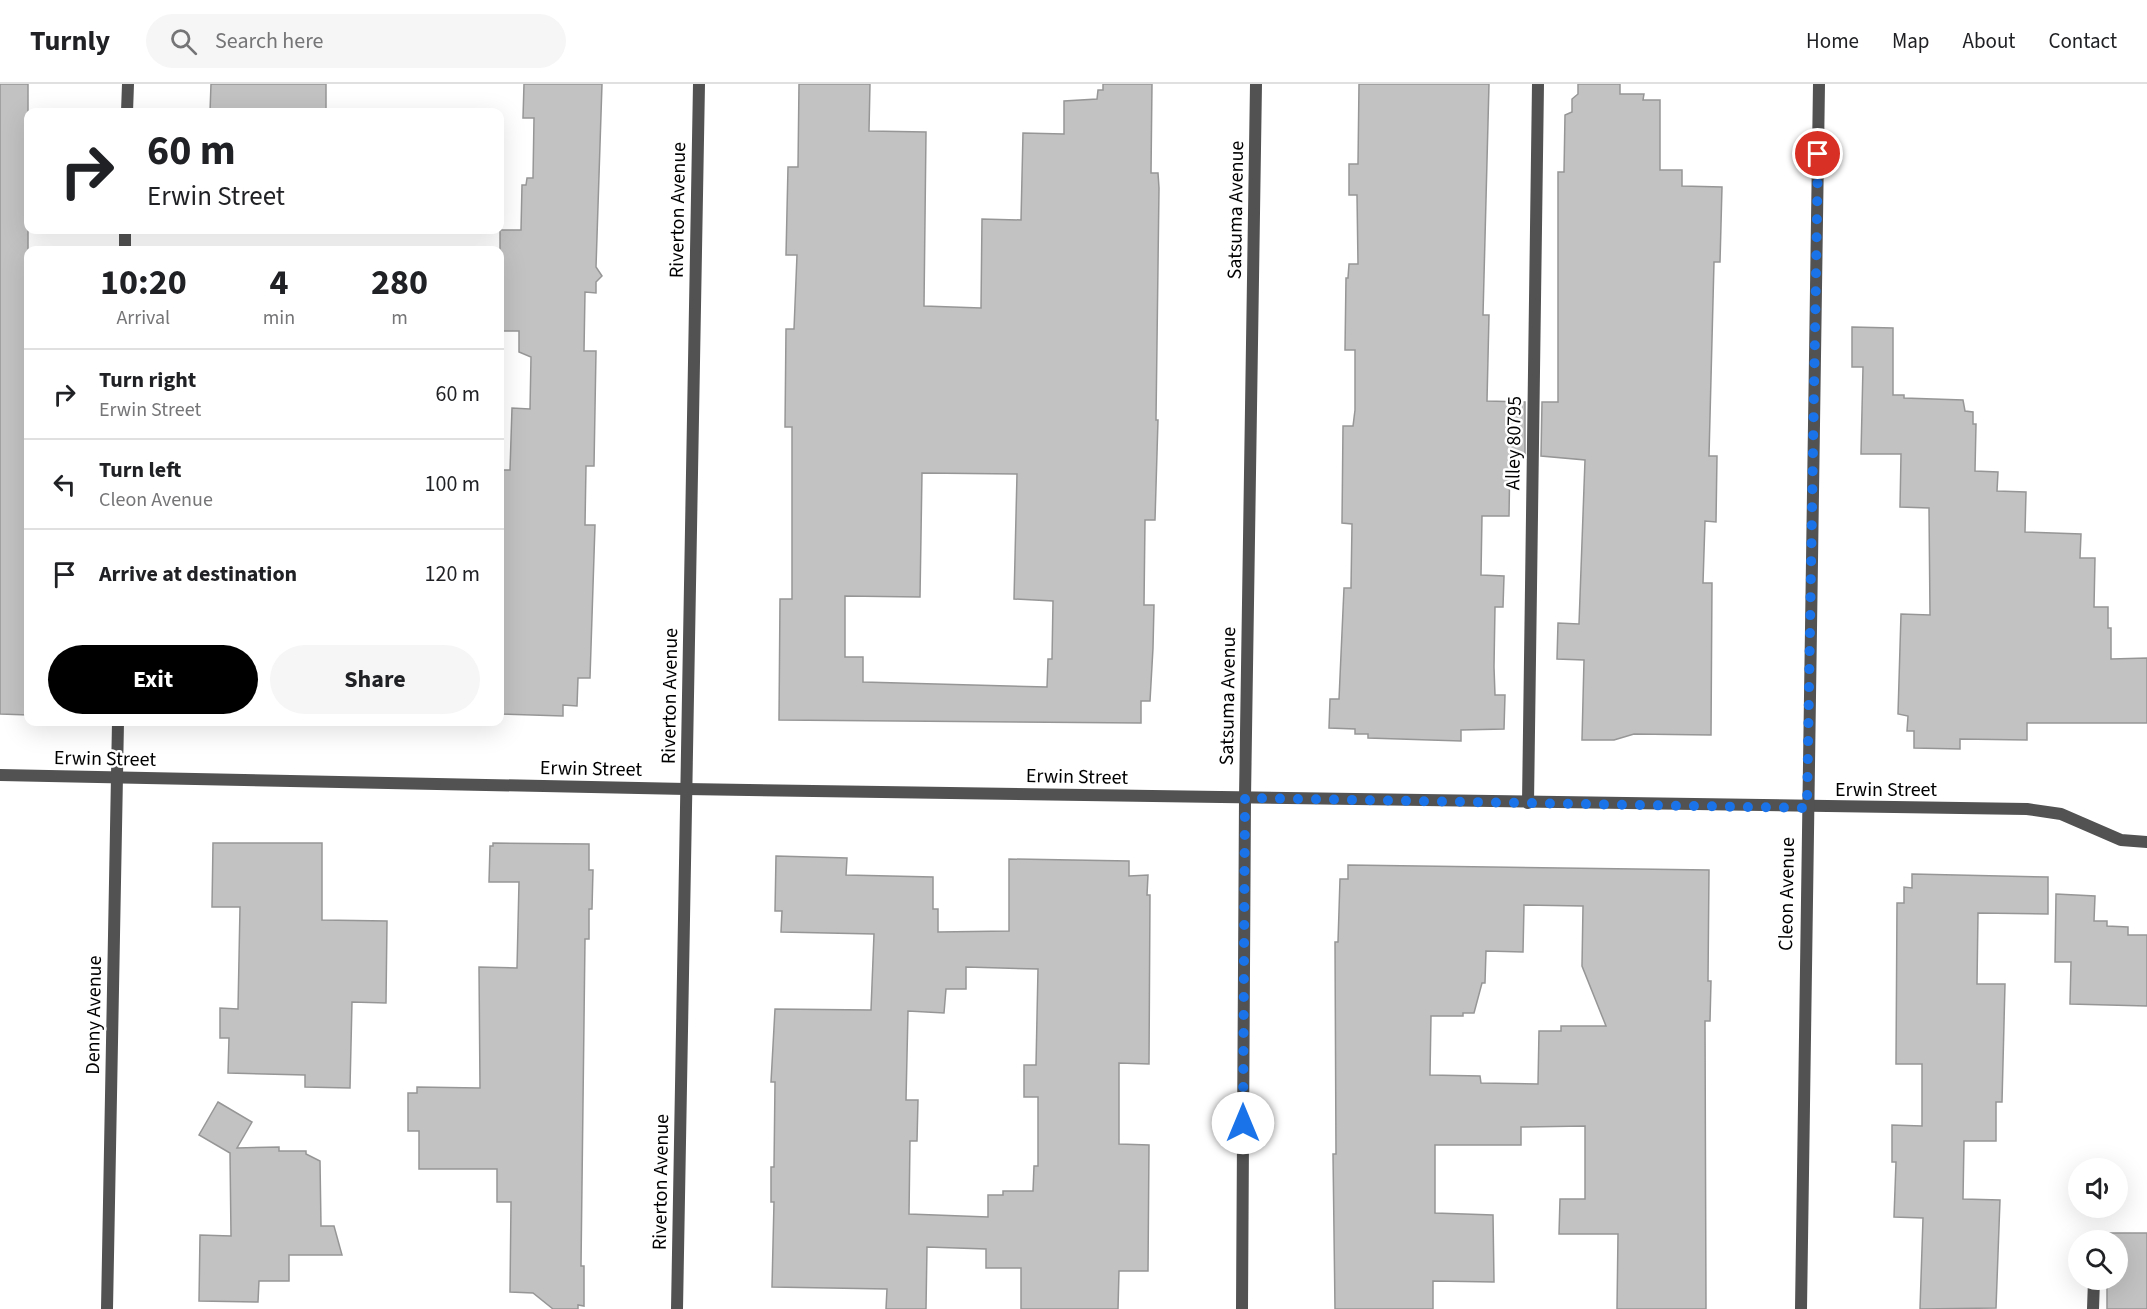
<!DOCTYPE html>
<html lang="en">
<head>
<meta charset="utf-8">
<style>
	:root { --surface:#fff; --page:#f6f6f6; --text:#202124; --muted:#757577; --line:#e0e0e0; --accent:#000 }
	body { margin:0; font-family:"Source Sans 3",sans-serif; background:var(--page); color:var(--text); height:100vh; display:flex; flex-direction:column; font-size:22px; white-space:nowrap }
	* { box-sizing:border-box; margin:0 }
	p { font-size:20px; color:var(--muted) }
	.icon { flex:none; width:33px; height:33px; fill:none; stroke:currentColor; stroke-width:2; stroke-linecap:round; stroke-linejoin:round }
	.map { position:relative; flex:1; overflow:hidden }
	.sheet { position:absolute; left:24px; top:162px; width:480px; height:480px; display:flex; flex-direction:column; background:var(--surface); border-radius:12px; box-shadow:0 6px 24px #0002 }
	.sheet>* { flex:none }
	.hud { position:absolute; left:24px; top:24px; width:480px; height:126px; border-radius:12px; box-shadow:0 6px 24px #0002; background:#fff; color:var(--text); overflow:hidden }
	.controls { position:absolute; left:2068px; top:1074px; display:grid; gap:12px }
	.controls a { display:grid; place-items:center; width:60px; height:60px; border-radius:50%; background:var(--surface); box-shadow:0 6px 24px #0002; font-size:30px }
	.pin { position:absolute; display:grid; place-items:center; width:51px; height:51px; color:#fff; margin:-26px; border:3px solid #fff; border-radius:50%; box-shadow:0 2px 6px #0007 }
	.me { position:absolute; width:66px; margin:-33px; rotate:0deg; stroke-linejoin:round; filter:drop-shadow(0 0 4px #0008) }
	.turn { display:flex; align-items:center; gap:21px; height:126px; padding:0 24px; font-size:27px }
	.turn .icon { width:78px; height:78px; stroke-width:2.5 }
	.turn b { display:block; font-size:42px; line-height:51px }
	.eta { display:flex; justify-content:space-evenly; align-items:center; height:102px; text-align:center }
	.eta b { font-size:36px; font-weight:700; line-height:42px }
	.cta { display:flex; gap:12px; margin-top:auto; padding:12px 24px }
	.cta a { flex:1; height:69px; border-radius:36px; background:var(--accent); color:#fff; font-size:24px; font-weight:700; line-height:69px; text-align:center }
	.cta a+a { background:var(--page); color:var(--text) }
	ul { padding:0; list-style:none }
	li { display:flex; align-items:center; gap:18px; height:90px; padding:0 24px; border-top:2px solid var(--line) }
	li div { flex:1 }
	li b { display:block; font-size:22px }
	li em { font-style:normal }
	header { display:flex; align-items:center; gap:36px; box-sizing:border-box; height:84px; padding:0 30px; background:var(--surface); border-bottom:2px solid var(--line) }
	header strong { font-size:28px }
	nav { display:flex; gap:33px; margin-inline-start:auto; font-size:21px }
	.search { width:420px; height:54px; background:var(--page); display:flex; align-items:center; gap:15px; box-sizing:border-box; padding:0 21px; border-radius:33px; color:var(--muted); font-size:22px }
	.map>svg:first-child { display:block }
	.building { fill:#c2c2c2; stroke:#969696; stroke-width:1.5; fill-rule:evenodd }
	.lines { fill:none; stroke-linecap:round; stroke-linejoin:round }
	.lane { stroke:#525252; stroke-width:12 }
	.street { stroke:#525252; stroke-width:12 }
	.route { stroke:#1a73e8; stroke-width:10; stroke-dasharray:0 18 }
	.labels { text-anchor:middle; stroke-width:5; stroke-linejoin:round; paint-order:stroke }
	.street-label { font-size:20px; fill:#000; stroke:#fff }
</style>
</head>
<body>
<header>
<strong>Turnly</strong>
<div class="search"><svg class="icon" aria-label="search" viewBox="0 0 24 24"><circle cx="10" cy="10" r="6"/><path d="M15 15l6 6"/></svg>Search here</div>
<nav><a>Home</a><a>Map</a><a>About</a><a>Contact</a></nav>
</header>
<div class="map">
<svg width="2147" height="1225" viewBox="0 0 2147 1225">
	<rect width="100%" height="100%" fill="#fff"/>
	<g class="building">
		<polygon points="0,0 28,0 28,631 0,630"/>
		<polygon points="211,0 326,0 326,28 210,28"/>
		<polygon points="524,0 602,0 596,183 602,192 596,198 596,209 585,208 584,267 596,267 594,382 586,382 585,441 595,441 590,594 578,594 577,622 563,621 563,632 500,630 500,386 510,386 512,324 530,325 531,273 519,268 519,247 500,247 500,146 521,146 522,101 526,101 527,94 533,94 534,34 523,34"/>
		<path d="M799,0H870L869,47L926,48L924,222L981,224L982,135L1021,136L1023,49L1064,50V17L1097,15L1098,6H1103V0H1152L1151,89H1158L1159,104L1156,336H1158L1155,436H1145L1144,521H1154L1153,564L1150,617H1141V639L779,636L780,515H792V343H785L786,245H794L797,171H786L788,83H798ZM922,389L1017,390L1014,515L1053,517L1052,575H1048L1047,603L863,598V573H845V512L920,513Z"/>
		<polygon points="1359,0 1489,0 1483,231 1489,231 1487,317 1525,318 1525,372 1510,372 1509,432 1482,432 1481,491 1504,492 1503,523 1495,523 1494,583 1495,611 1505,611 1504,645 1461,646 1461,657 1368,654 1368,650 1355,650 1355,645 1329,644 1330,615 1339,615 1344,504 1351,504 1352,440 1342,439 1343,342 1353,342 1355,326 1355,266 1345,266 1346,194 1348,194 1349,180 1358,180 1357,111 1349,111 1349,80 1358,80"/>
		<polygon points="1578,0 1620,0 1620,10 1644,10 1643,16 1660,16 1660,86 1682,86 1682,102 1722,103 1720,178 1714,178 1709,372 1717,372 1716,438 1705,437 1703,499 1712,499 1711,651 1634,650 1614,656 1582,656 1584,576 1557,575 1558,539 1579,540 1585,376 1541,372 1542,318 1558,318 1558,88 1564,88 1565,31 1572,28 1572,15 1578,10"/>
		<polygon points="1852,243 1893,244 1893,311 1904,311 1904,314 1963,316 1965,327 1973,328 1973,340 1976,340 1975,387 1998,388 1997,407 2026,408 2025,448 2081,450 2080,474 2095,474 2094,523 2108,523 2108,544 2111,544 2111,575 2147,574 2147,639 2027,639 2027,656 1960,655 1960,665 1914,664 1914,647 1907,647 1908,632 1898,630 1901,530 1930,531 1929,424 1900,423 1901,370 1861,370 1863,283 1852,283"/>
		<polygon points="213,759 322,759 322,836 387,837 386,919 352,918 350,1004 305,1003 305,991 228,989 229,954 220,954 220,924 238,925 240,823 212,823"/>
		<polygon points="493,759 589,760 589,786 593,786 592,825 589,825 589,855 585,855 581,1182 584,1182 584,1222 578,1221 578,1225 553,1225 533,1209 510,1208 511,1118 497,1118 497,1085 419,1085 419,1047 408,1047 408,1009 417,1009 417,1003 480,1004 479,883 517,884 519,798 489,798 490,762 493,762"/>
		<path d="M776,772L847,774L846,791L933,793V825H938V848L1009,847V775L1129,777V792L1148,791L1147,811H1150L1149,980L1119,979V1060L1149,1061L1148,1187H1119L1118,1225H1021V1184H986V1165L927,1163L926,1225H886L887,1205L772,1203L774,1118H771V1083H774L775,998H771L775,925L871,926L874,850L781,848L782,827H775ZM966,883L1038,885L1036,981H1024V1013H1038V1082H1034L1033,1107H1003V1111H988V1133L909,1130L910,1057H917L918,1016H906L908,927L944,929L946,905H966Z"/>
		<path d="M1348,781L1709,786L1708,897H1711L1710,937H1705L1706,1225H1617L1618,1150H1559L1560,1115H1585V1042L1521,1043V1061H1435V1129L1493,1131L1494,1198L1433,1197V1225H1335L1333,1070H1336L1335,858H1338L1340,795H1348ZM1524,821L1583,822L1582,882L1606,942H1561V947H1539L1538,1000L1481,999L1480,992L1430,991L1431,932H1463V929H1474L1482,899H1485L1486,867L1523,868Z"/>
		<polygon points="1912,790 2048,793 2048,830 1978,829 1977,900 2005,900 2002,1018 1996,1018 1996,1057 1964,1057 1963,1115 2000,1116 1996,1224 1920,1225 1923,1134 1894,1133 1896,1078 1892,1078 1892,1041 1922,1042 1922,980 1896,980 1897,819 1904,819 1904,803 1912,804"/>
		<polygon points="2056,810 2095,812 2094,837 2107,837 2107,842 2128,843 2128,851 2147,851 2147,922 2070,920 2071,878 2055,878"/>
		<polygon points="218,1018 252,1038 237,1064 279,1063 279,1067 306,1067 306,1070 320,1077 321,1142 334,1142 342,1171 289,1171 289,1197 259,1197 258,1218 199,1217 200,1151 231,1152 230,1069 199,1051"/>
		<polygon points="2108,1149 2147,1149 2147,1225 2107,1225 2107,1196 2118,1196 2118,1156 2108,1156"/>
	</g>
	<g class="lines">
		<g class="lane">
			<polyline points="1528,719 1538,0"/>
			<polyline points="2094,1156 2094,1155"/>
			<polyline points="2093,1225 2094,1196"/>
		</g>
		<g class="street">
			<polyline points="127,28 128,0"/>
			<polyline points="125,166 125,146"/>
			<polyline points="0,691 686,705 2027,725 2061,730 2121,756 2147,758"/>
			<polyline points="107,1225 118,638"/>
			<polyline points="677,1225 699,0"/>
			<polyline points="1242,1225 1245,714 1256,0"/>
			<polyline points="1801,1225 1819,0"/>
		</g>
	</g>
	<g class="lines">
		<polyline class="route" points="1243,1039 1245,714 1807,724 1818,70"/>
	</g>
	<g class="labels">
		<g class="street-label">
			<text transform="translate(677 126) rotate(-89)" y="7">Riverton Avenue</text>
			<text transform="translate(1235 126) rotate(-89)" y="7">Satsuma Avenue</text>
			<text transform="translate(1513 359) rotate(-89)" y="7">Alley 80795</text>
			<text transform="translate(669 612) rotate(-89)" y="7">Riverton Avenue</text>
			<text transform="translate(1227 612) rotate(-89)" y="7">Satsuma Avenue</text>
			<text transform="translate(105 674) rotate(1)" y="7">Erwin Street</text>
			<text transform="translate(591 684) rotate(1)" y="7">Erwin Street</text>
			<text transform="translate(1077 692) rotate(1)" y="7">Erwin Street</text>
			<text x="1886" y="712">Erwin Street</text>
			<text transform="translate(1786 810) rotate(-89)" y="7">Cleon Avenue</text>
			<text transform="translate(93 931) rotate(-89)" y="7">Denny Avenue</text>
			<text transform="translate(660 1098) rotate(-89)" y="7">Riverton Avenue</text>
		</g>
	</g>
</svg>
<div class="controls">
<a><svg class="icon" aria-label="sound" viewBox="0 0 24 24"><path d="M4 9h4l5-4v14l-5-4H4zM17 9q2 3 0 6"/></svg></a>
<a><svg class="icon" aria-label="search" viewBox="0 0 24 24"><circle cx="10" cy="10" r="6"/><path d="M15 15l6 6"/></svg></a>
</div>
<div class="pin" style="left:1818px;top:70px;background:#d93025"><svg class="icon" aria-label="arrive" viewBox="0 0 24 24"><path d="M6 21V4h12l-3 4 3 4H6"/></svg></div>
<svg class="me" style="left:1243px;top:1039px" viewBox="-20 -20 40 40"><circle r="19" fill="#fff"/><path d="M0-13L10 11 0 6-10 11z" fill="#1a73e8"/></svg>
<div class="hud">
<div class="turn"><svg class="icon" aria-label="right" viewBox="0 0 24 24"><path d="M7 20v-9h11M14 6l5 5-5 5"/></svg><div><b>60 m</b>Erwin Street</div></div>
</div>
<section class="sheet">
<div class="eta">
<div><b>10:20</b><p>Arrival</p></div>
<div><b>4</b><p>min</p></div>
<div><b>280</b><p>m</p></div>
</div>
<ul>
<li><svg class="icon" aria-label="right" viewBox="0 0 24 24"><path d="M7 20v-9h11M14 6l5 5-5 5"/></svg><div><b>Turn right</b><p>Erwin Street</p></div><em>60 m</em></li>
<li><svg class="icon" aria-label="left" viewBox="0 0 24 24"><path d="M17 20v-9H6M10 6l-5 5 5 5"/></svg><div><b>Turn left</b><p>Cleon Avenue</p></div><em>100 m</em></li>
<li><svg class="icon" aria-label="arrive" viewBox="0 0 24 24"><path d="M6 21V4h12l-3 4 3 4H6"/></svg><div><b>Arrive at destination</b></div><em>120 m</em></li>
</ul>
<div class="cta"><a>Exit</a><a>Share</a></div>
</section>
</div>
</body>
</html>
